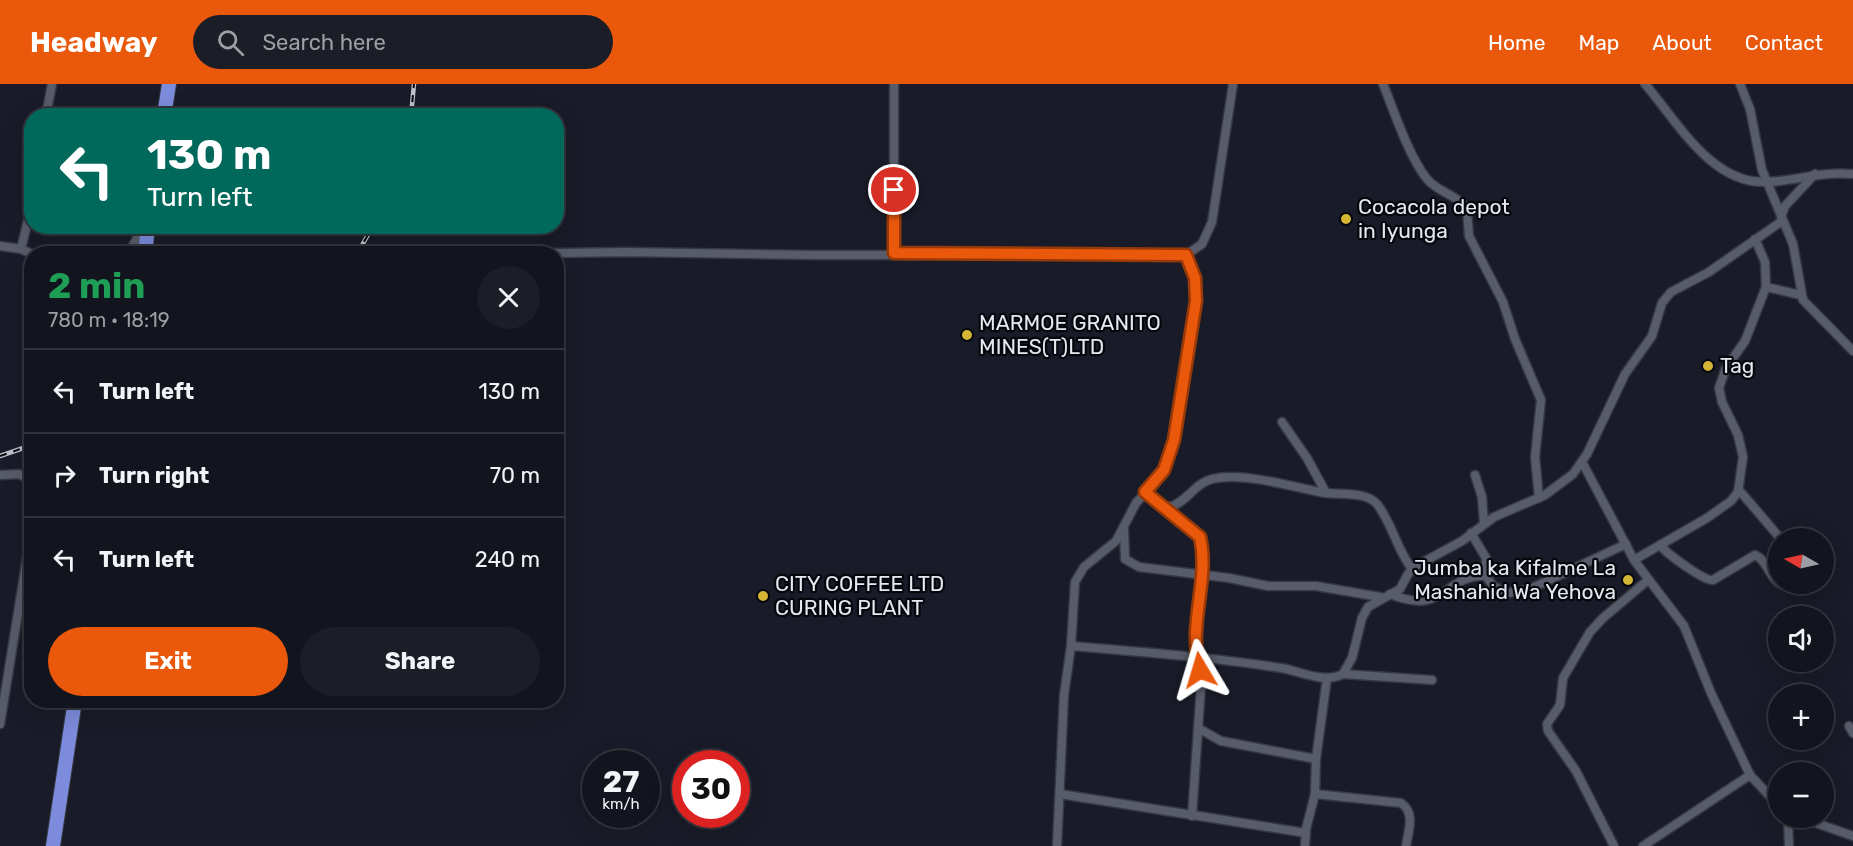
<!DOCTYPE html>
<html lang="en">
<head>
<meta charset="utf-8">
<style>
	:root { --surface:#13151e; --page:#1c1e27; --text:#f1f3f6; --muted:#9d9fa4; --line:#32343c; --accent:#ea580c }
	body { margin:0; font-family:Rubik,sans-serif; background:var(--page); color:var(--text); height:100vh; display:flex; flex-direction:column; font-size:22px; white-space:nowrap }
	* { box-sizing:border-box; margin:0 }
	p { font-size:20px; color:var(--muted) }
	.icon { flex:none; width:33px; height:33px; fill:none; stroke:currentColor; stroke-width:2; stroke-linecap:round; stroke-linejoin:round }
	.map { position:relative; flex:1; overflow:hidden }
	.drawer { position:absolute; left:24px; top:162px; width:540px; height:462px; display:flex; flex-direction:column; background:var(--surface); border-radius:24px; box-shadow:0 6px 24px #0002,0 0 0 2px var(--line) }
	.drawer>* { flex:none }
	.top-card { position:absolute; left:24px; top:24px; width:540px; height:126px; border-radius:24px; box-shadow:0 6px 24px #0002,0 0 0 2px var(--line); background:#00695c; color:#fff; overflow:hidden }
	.needle { width:39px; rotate:279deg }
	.fabs { position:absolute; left:1768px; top:444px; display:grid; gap:12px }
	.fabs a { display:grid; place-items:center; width:66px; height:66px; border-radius:50%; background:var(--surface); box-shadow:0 6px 24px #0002,0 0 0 2px var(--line); font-size:30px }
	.speed { position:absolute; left:582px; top:666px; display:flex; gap:12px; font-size:30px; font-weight:700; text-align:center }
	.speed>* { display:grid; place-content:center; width:78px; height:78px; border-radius:50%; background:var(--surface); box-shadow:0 6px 24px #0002,0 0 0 2px var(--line); line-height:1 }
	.speed small { font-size:15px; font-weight:400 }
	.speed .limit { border:9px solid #d22; background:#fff; color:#111 }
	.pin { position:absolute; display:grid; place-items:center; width:51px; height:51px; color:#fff; margin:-26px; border:3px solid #fff; border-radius:50%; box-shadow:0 2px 6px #0007 }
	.me { position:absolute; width:66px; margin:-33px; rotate:353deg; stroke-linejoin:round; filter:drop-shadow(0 0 4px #0008) }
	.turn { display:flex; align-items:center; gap:21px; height:126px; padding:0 24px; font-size:27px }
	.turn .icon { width:78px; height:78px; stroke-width:2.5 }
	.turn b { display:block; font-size:42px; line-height:51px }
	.round { display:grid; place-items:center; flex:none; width:63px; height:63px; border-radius:32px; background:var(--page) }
	.headline { display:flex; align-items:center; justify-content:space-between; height:102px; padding:0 24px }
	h1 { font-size:36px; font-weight:700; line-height:45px; color:#1e9e55 }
	.action { display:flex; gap:12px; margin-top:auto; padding:12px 24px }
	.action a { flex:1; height:69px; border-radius:36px; background:var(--accent); color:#fff; font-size:24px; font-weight:700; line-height:69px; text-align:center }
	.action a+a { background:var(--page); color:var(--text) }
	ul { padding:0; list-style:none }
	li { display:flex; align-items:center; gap:18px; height:84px; padding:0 24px; border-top:2px solid var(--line) }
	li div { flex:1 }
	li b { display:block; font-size:22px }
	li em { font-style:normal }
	header { display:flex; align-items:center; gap:36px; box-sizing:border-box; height:84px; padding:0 30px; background:var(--accent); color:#fff }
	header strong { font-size:28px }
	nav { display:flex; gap:33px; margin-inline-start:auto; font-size:21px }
	.search { width:420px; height:54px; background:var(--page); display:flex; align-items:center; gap:15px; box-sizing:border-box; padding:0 21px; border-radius:33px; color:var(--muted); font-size:22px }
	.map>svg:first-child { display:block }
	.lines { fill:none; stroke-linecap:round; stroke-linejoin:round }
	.minor-casing { stroke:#363841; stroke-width:11 }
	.trunk-casing { stroke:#363841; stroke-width:16 }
	.minor { stroke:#585c6a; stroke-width:8 }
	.trunk { stroke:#7c8bdb; stroke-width:14 }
	.rail-casing { stroke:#bec1c9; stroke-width:4.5 }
	.rail { stroke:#06070c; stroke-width:2; stroke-dasharray:7; stroke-linecap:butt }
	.route-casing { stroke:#983908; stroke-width:15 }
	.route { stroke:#ea580c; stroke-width:10 }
	.poi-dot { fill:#d5b534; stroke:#06070c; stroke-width:2 }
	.labels { text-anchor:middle; stroke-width:4.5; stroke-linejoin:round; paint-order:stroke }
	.poi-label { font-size:21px; fill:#e5e8f0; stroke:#06070c; text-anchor:start }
</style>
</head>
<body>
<header>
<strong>Headway</strong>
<div class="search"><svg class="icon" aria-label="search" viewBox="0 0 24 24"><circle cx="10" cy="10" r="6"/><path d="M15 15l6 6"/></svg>Search here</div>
<nav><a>Home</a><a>Map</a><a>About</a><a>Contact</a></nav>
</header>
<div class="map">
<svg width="1853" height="762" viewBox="0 0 1853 762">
	<rect width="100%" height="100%" fill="#191c28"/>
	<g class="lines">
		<g class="minor-casing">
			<g id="minor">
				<path d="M1383,0C1394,27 1409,73 1427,95C1437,108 1459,111 1467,126L1469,152L1503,218L1515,255L1541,316L1535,373L1539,414"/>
				<path d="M1645,0C1677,37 1711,100 1766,98C1798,97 1818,87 1853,90"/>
				<polyline points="1740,0 1750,25 1762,86 1793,160 1803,216 1853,267"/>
				<polyline points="46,32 52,0"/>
				<polyline points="1781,133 1785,122 1815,90"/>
				<polyline points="0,162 21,165 32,170"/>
				<polyline points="21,165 32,120"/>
				<polyline points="894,169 894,0"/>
				<polyline points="128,170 144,142"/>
				<polyline points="489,170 627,168 814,171 1186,171 1202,160 1212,138 1233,0"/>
				<polyline points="1766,203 1801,211"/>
				<polyline points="1282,338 1307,374 1326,409"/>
				<polyline points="1582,378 1634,476 1684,542 1711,609 1750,691 1779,722"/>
				<polyline points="0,391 19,390 32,397"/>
				<polyline points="1475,391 1482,413 1484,439"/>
				<polyline points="1739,406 1780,454"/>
				<path d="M1145,408L1158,421L1170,423C1187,418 1195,399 1212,395C1243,388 1290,402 1320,408C1337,412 1365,406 1377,420C1392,439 1397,466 1412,485"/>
				<polyline points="1162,423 1197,448 1202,461 1201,497 1195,543 1195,572 1201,602 1192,732"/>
				<polyline points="1124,445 1125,475 1139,483 1229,494 1268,502 1316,502 1380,513"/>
				<polyline points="1471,449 1486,474 1486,492 1493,502 1508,509 1530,505 1626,460"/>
				<path d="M1660,461C1667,470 1704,497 1713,496L1755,471C1768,476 1769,496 1783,501L1786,500"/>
				<polyline points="1634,476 1707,434 1731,417 1738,408 1743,373 1738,351 1722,318 1719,304 1726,284 1745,257 1766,203 1765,178 1755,155"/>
				<path d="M1390,510C1446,533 1445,489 1486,492"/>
				<path d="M1071,562C1141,568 1211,573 1281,584C1300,587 1324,600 1343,590L1352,574L1362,534L1368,523L1400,505L1408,490L1416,482L1462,457L1494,433L1545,411L1573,390L1587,370L1625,290L1652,252L1662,219L1671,208L1709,188L1782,137"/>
				<polyline points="1343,590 1432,596"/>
				<polyline points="0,640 32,443"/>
				<polyline points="1849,642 1853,649"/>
				<polyline points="1198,644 1221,657 1316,675"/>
				<polyline points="1060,710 1306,749"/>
				<path d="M1315,710L1401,719C1416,729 1408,748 1406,762"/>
				<polyline points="1788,734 1789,762"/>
				<polyline points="1789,736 1816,739 1853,752"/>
				<polyline points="1057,762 1064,611 1071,562 1075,498 1084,483 1116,457 1136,419 1158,395 1168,378 1174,356 1196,217 1195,194 1186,171"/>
				<polyline points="1305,762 1306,745 1315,710 1316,675 1327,594"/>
				<polyline points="1614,762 1576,687 1548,647 1547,640 1560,621 1563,594 1590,548 1603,534 1648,496"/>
				<polyline points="1643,762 1750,691"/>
			</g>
		</g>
		<g class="trunk-casing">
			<g id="trunk">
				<polyline points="164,32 169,0"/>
				<polyline points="145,170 148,142"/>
				<polyline points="53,762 75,616"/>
			</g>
		</g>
		<use href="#minor" class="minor"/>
		<use href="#trunk" class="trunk"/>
		<g class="rail-casing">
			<g id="rail">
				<polyline points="411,32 414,0"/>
				<polyline points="357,170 373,142"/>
				<polyline points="0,372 32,361"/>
			</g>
		</g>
		<use href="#rail" class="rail"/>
	</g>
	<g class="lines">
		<g class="route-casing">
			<path id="route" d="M894,106V169L1186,171L1195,194L1196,217L1174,356L1164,386L1145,408L1200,453C1210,497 1187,540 1200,586"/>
		</g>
		<use href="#route" class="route"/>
	</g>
	<g class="poi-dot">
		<circle cx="1346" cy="135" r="6"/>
		<circle cx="967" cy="251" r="6"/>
		<circle cx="1708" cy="282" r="6"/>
		<circle cx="1628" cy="496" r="6"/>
		<circle cx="763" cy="512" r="6"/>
	</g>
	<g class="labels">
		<g class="poi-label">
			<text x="1358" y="130">Cocacola depot<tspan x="1358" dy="24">in Iyunga</tspan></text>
			<text x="979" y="246">MARMOE GRANITO<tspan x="979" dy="24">MINES(T)LTD</tspan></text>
			<text x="1720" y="289">Tag</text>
			<text x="1616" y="491" text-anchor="end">Jumba ka Kifalme La<tspan x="1616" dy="24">Mashahid Wa Yehova</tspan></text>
			<text x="775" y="507">CITY COFFEE LTD<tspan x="775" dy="24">CURING PLANT</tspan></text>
		</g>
	</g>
</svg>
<div class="fabs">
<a><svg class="needle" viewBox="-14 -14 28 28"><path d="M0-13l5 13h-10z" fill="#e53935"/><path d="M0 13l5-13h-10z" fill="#9d9fa4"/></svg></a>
<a><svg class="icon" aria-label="sound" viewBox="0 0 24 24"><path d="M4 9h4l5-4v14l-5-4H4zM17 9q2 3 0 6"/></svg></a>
<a>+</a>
<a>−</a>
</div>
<div class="speed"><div>27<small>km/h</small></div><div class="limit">30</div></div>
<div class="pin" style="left:894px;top:106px;background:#d93025"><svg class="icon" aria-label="arrive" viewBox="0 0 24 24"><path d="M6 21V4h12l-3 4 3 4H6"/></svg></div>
<svg class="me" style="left:1200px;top:586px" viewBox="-20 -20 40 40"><path d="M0-17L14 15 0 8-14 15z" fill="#ea580c" stroke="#fff" stroke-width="4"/></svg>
<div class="top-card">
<div class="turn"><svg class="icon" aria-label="left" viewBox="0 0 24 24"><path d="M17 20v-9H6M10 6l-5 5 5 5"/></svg><div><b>130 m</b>Turn left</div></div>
</div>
<section class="drawer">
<div class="headline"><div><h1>2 min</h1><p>780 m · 18:19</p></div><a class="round"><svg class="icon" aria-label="close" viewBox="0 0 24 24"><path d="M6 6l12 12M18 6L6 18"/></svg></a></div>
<ul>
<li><svg class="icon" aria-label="left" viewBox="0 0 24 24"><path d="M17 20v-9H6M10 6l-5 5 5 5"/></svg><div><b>Turn left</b></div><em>130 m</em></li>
<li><svg class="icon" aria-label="right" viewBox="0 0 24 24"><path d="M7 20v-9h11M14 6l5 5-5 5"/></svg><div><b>Turn right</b></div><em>70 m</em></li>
<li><svg class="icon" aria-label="left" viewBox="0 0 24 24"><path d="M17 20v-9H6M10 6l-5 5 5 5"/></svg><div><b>Turn left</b></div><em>240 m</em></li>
</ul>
<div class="action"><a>Exit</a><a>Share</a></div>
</section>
</div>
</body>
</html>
